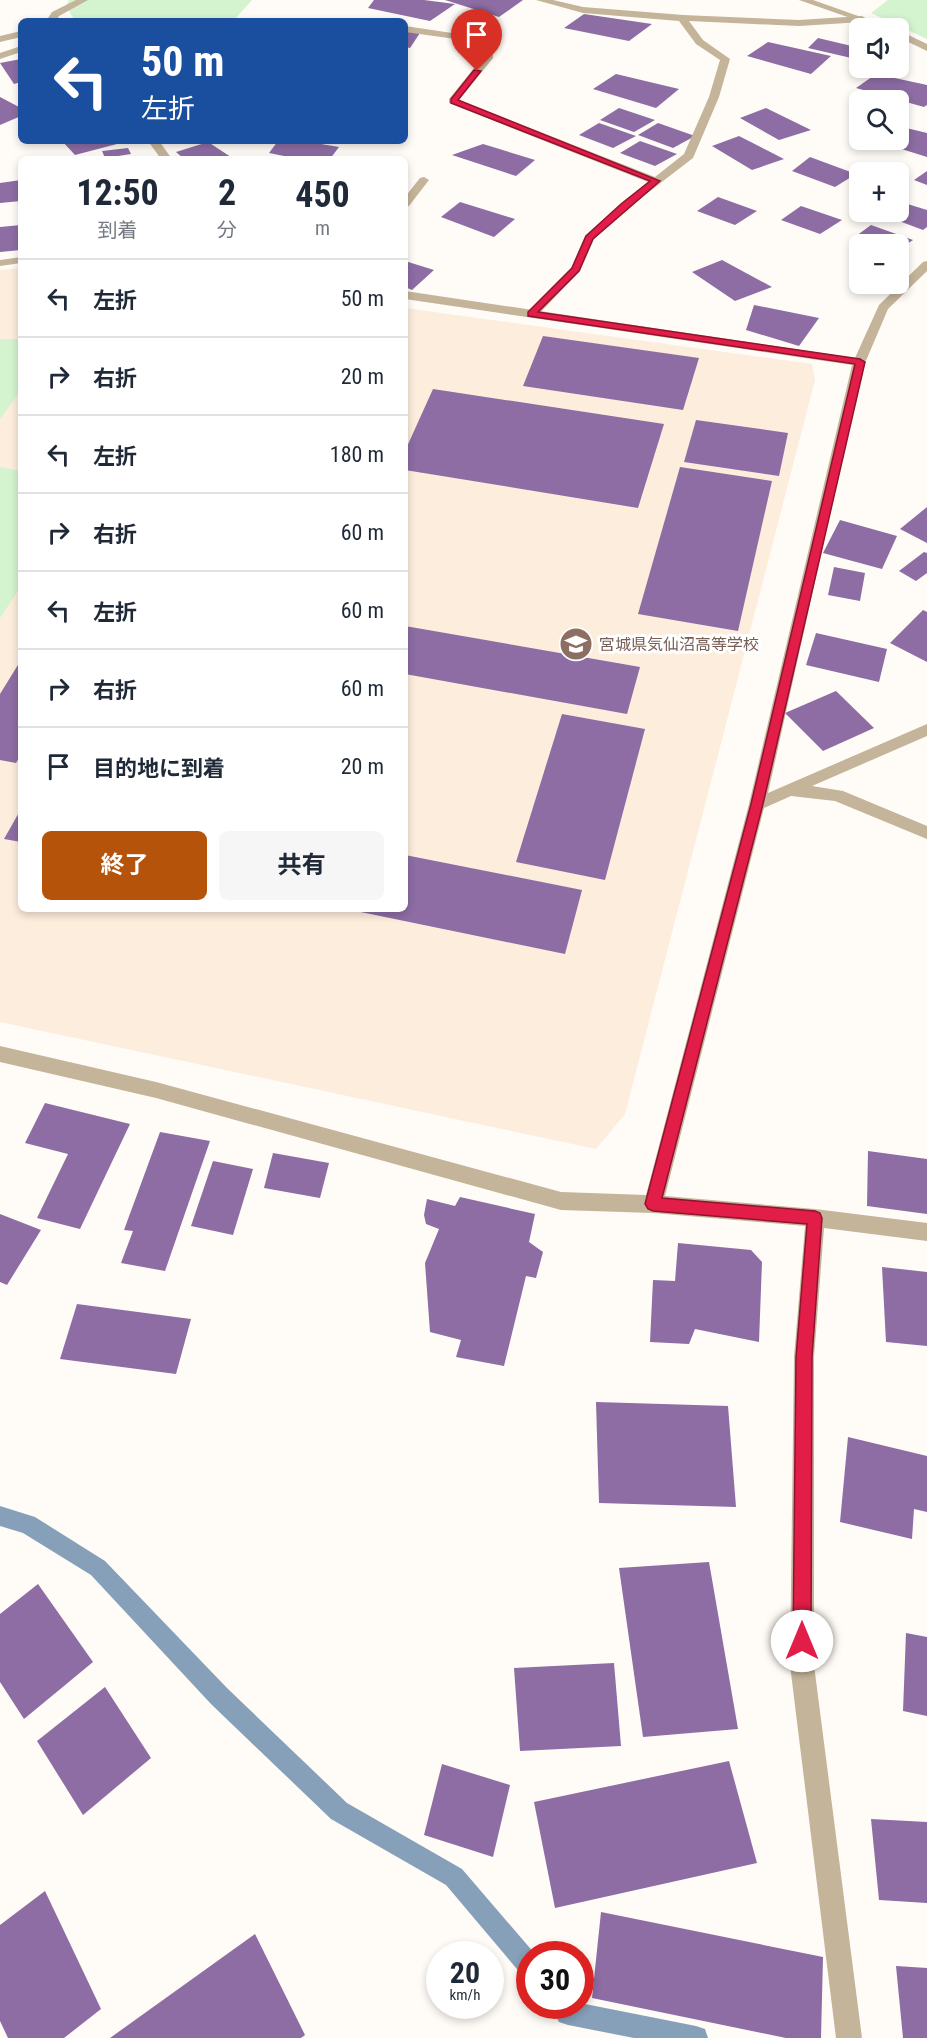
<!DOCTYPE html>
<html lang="ja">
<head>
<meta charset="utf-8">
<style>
	:root { --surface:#fff; --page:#f6f6f7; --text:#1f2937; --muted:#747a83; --line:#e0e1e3; --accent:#b45309 }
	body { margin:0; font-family:"Roboto Condensed","Noto Sans JP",sans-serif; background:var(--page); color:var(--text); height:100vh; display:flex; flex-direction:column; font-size:22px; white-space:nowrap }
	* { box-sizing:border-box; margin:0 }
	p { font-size:20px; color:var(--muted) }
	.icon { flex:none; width:33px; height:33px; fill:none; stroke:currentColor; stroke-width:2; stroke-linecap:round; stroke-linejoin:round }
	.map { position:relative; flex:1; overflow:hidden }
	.sheet { position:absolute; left:18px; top:156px; width:390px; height:756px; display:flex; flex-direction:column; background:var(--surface); border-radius:9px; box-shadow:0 3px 9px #0003 }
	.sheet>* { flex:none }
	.guide { position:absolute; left:18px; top:18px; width:390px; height:126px; border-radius:9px; box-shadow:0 3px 9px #0003; background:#1a4fa0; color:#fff; overflow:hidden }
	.controls { position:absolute; left:849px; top:18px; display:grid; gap:12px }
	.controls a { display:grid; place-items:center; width:60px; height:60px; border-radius:9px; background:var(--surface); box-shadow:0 3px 9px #0003; font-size:30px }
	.speed { position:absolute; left:426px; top:1941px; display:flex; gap:12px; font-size:30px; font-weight:700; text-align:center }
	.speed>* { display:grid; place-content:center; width:78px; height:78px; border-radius:50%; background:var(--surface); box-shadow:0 3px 9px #0003; line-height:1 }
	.speed small { font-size:15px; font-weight:400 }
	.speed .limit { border:9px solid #d22; background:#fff; color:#111 }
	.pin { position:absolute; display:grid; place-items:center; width:51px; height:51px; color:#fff; margin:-62px -26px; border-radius:50% 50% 50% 0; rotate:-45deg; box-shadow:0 0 6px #0007 }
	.pin .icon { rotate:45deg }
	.me { position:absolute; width:66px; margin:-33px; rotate:0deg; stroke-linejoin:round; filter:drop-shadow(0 0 4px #0008) }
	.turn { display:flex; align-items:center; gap:21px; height:126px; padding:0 24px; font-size:27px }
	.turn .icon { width:78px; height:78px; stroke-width:2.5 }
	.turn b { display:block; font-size:42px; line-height:51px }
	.eta { display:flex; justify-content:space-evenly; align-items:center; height:102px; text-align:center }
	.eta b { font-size:36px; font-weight:700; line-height:42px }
	.action { display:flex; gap:12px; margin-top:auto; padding:12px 24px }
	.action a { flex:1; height:69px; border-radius:9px; background:var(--accent); color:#fff; font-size:24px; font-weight:700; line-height:69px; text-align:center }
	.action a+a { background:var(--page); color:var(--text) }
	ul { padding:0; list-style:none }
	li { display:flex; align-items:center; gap:18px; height:78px; padding:0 24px; border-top:2px solid var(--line) }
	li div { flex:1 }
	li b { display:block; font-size:22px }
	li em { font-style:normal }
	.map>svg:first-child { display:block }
	.built { fill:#fceddc }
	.green { fill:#d4f3cf }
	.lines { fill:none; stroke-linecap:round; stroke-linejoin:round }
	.stream { fill:#86a0ba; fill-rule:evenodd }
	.building { fill:#8d6da4 }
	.service { fill:#c4b49a; fill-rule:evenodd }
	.minor { fill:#c4b49a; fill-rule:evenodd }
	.route { fill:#e11d48; stroke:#92132f; stroke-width:1.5 }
	.labels { text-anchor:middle; stroke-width:6; stroke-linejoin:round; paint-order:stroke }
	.education-label { font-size:16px; fill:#785e54; stroke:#fff; text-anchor:start }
</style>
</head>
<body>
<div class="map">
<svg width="927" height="2038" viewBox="0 0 927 2038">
	<rect width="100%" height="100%" fill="#fffbf6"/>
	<polygon class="built" points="21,268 21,909 405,909 405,308 812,364 815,380 625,1114 596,1149 0,1022 0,270"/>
	<g class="green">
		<polygon points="69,0 252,0 233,21 75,21 66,6"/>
		<polygon points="888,0 927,0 927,39 871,13"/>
		<polygon points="0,339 21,339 21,390 0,419"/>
		<polygon points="0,467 21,471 21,586 0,618"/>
	</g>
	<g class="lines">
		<g class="stream">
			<polygon points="0,1506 35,1517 105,1561 227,1688 347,1803 462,1869 535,1954 530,1954 530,1979 522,1975 446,1885 331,1819 211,1704 91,1575 23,1533 0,1526"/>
			<polygon points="580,2003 696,2026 705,2029 708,2038 634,2038 568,2025 559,2022 550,2006 580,2006"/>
		</g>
	</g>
	<g class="building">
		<polygon points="374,0 424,0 455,4 430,21 368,8"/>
		<polygon points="445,0 523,0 499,17"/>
		<polygon points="584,14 652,24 629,41 564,28"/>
		<polygon points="405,31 420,33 410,48 405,47"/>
		<polygon points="818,38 860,48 860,60 808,48"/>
		<polygon points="768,42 831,56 811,74 747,56"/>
		<polygon points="21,59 21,82 14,84 0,63"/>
		<polygon points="616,74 679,89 656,108 593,89"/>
		<polygon points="876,74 927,85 927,105 924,107 856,88"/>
		<polygon points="0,97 21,108 21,116 0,125"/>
		<polygon points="619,108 655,120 634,132 600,120"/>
		<polygon points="766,108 811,130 779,140 740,118"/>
		<polygon points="599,123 636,136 613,148 579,135"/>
		<polygon points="658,123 695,136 673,148 638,135"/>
		<polygon points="898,126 927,133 927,157 876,141 898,140"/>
		<polygon points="739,136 784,159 752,170 712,146"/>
		<polygon points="62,141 114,141 117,144 75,155"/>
		<polygon points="278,141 303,141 339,147 330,159 299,159 269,153"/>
		<polygon points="640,141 677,154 655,166 620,153"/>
		<polygon points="208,142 234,159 184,159 176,152"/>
		<polygon points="483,144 535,160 516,176 452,155"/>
		<polygon points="128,148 131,154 105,158 102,151"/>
		<polygon points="810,157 856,174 835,187 792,171"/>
		<polygon points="927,171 927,185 914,180"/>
		<polygon points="21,180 21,201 0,203 0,183"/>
		<polygon points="718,197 757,211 735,225 697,211"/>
		<polygon points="460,202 515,219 494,237 441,217"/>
		<polygon points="901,202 927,210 927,227 923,230 883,215 888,212 898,212 898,204"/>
		<polygon points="801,206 842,220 820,234 781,220"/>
		<polygon points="21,225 21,250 0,252 0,227"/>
		<polygon points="871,225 913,240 898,250 898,244 866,244 852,239"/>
		<polygon points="722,260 772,287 735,301 692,272"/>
		<polygon points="405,261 434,270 412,290 405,287"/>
		<polygon points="754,305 819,318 799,346 746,330"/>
		<polygon points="543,336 699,358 683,410 523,386"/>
		<polygon points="433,389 664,424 638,508 405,470 405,451"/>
		<polygon points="696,420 788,433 779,476 684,462"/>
		<polygon points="680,467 772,481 738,631 638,614"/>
		<polygon points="927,507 927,543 900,529"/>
		<polygon points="840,520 897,536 882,569 823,553"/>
		<polygon points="924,552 927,553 927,573 916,581 899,571"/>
		<polygon points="834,567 865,573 860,601 828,595"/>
		<polygon points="923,610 927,612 927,662 890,643"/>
		<polygon points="405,626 640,667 627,714 405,674"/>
		<polygon points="816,633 887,649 879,682 806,665"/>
		<polygon points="21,660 21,755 16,763 0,760 0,694"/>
		<polygon points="836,691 874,728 823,751 785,713"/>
		<polygon points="562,714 645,729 605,880 516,862"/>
		<polygon points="21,809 21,842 4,839"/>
		<polygon points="405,855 582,890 565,954 351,910 405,909"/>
		<polygon points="45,1103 130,1124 80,1229 37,1218 68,1154 25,1143"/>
		<polygon points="160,1132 210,1141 165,1271 121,1263 133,1231 124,1230"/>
		<polygon points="868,1151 927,1159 927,1214 867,1206"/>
		<polygon points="273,1153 329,1163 320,1198 264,1188"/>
		<polygon points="213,1161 253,1169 233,1235 191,1226"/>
		<polygon points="460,1197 535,1214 529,1242 543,1252 536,1278 526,1276 504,1366 456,1357 461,1340 430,1332 425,1263 439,1229 426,1224 424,1215 427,1199 455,1206"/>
		<polygon points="0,1214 41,1230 7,1285 0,1282"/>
		<polygon points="678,1243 751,1250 762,1262 759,1342 695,1329 689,1344 650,1342 653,1280 675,1281"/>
		<polygon points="882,1267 927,1272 927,1346 886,1342"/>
		<polygon points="77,1304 191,1319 176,1374 60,1359"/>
		<polygon points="596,1402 728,1406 736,1507 599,1503"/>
		<polygon points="848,1437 927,1456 927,1512 914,1509 912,1539 840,1522"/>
		<polygon points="709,1562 738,1729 643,1737 619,1568"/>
		<polygon points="38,1584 93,1662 24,1719 0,1682 0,1614"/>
		<polygon points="906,1633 927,1637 927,1716 903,1711"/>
		<polygon points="614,1663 621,1746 520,1751 514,1668"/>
		<polygon points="105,1687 151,1758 83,1815 37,1741"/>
		<polygon points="729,1761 757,1863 555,1908 534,1802"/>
		<polygon points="442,1764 510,1785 493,1857 424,1835"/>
		<polygon points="871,1819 927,1822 927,1903 879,1900"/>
		<polygon points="45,1891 101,2009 64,2038 8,2038 0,2021 0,1925"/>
		<polygon points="601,1912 823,1957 821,2038 786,2038 592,1998"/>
		<polygon points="255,1934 305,2035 301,2038 110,2038"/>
		<polygon points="896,1966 927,1968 927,2038 903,2038"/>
	</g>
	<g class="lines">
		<g class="service">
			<polygon points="536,0 553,0 583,7 683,15 799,20 862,16 867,19 862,22 799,26 689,21 703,40 730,59 719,97 693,158 628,208 594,239 580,271 536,317 532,318 526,314 571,268 585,236 648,182 449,103 449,99 483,57 466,52 464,50 470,41 405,32 405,26 479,37 481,39 475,49 493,54 493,58 459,100 655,177 684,154 709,97 720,60 696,44 679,21 583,13"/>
			<polygon points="424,177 429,180 409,206 405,207 405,197 420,178"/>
		</g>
		<g class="minor">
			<polygon points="76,0 88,0 59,16 56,21 46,21 52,12"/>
			<polygon points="799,0 813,0 892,28 879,28"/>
			<polygon points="898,30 927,44 927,51 898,37"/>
			<polygon points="21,31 21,37 0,42 0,36"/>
			<polygon points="21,46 21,52 0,59 0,53"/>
			<polygon points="148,141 159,141 172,159 161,159"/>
			<polygon points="21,257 21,263 0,266 0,260"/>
			<polygon points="927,261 927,271 888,309 862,370 768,793 927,724 927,736 812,786 843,791 927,826 927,839 835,801 791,796 764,808 665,1196 815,1209 927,1223 927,1241 824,1228 814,1357 814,1665 862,2038 836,2038 790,1665 794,1357 805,1226 653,1213 561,1210 156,1098 0,1062 0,1046 156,1082 561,1192 646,1195 749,804 852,365 405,299 405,291 855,358 879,305 923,262"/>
		</g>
	</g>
	<polygon class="route" points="474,70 481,71 458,100 660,181 593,239 579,271 538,312 860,359 865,362 763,804 662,1198 815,1211 820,1213 822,1218 812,1357 811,1641 808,1648 802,1650 796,1648 793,1641 796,1357 807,1224 653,1211 648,1209 645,1204 751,804 855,364 528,316 528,312 572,268 586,236 621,204 650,181 451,103 451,99"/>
	<defs>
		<g id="school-disc" transform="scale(1.725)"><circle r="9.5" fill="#8d6e63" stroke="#fff"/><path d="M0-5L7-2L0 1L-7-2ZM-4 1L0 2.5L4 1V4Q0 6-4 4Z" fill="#fff"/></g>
	</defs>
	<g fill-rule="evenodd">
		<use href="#school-disc" x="576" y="644"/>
	</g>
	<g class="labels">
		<g class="education-label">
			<text x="599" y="650">宮城県気仙沼高等学校</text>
		</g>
	</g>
</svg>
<div class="controls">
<a><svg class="icon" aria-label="sound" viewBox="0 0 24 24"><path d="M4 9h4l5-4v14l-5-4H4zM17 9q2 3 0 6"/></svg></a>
<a><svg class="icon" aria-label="search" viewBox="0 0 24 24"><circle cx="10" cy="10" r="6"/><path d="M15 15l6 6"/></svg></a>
<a>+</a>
<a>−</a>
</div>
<div class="speed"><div>20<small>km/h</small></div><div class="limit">30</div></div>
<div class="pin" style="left:477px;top:71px;background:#d93025"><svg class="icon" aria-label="arrive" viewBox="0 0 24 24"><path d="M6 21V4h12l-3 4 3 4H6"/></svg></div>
<svg class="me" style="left:802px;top:1641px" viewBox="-20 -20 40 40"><circle r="19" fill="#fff"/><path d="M0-13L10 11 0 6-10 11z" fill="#e11d48"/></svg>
<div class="guide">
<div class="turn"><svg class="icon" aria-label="left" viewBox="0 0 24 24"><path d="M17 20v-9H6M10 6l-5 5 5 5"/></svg><div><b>50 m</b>左折</div></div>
</div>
<section class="sheet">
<div class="eta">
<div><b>12:50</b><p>到着</p></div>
<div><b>2</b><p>分</p></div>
<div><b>450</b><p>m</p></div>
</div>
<ul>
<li><svg class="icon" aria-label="left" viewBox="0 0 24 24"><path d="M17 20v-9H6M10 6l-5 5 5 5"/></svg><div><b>左折</b></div><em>50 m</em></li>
<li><svg class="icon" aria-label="right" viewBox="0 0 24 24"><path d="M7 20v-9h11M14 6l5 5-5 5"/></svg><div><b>右折</b></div><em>20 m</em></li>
<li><svg class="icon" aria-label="left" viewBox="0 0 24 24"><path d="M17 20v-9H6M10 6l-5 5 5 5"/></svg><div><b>左折</b></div><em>180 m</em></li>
<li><svg class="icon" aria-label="right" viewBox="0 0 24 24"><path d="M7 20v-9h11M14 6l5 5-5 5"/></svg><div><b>右折</b></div><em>60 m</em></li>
<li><svg class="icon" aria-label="left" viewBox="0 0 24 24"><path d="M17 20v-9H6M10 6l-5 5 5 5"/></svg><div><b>左折</b></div><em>60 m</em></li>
<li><svg class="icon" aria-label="right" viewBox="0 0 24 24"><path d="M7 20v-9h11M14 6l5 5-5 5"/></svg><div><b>右折</b></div><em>60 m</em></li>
<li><svg class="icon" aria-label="arrive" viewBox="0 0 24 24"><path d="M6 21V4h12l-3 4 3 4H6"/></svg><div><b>目的地に到着</b></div><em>20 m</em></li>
</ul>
<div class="action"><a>終了</a><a>共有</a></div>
</section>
</div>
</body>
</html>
